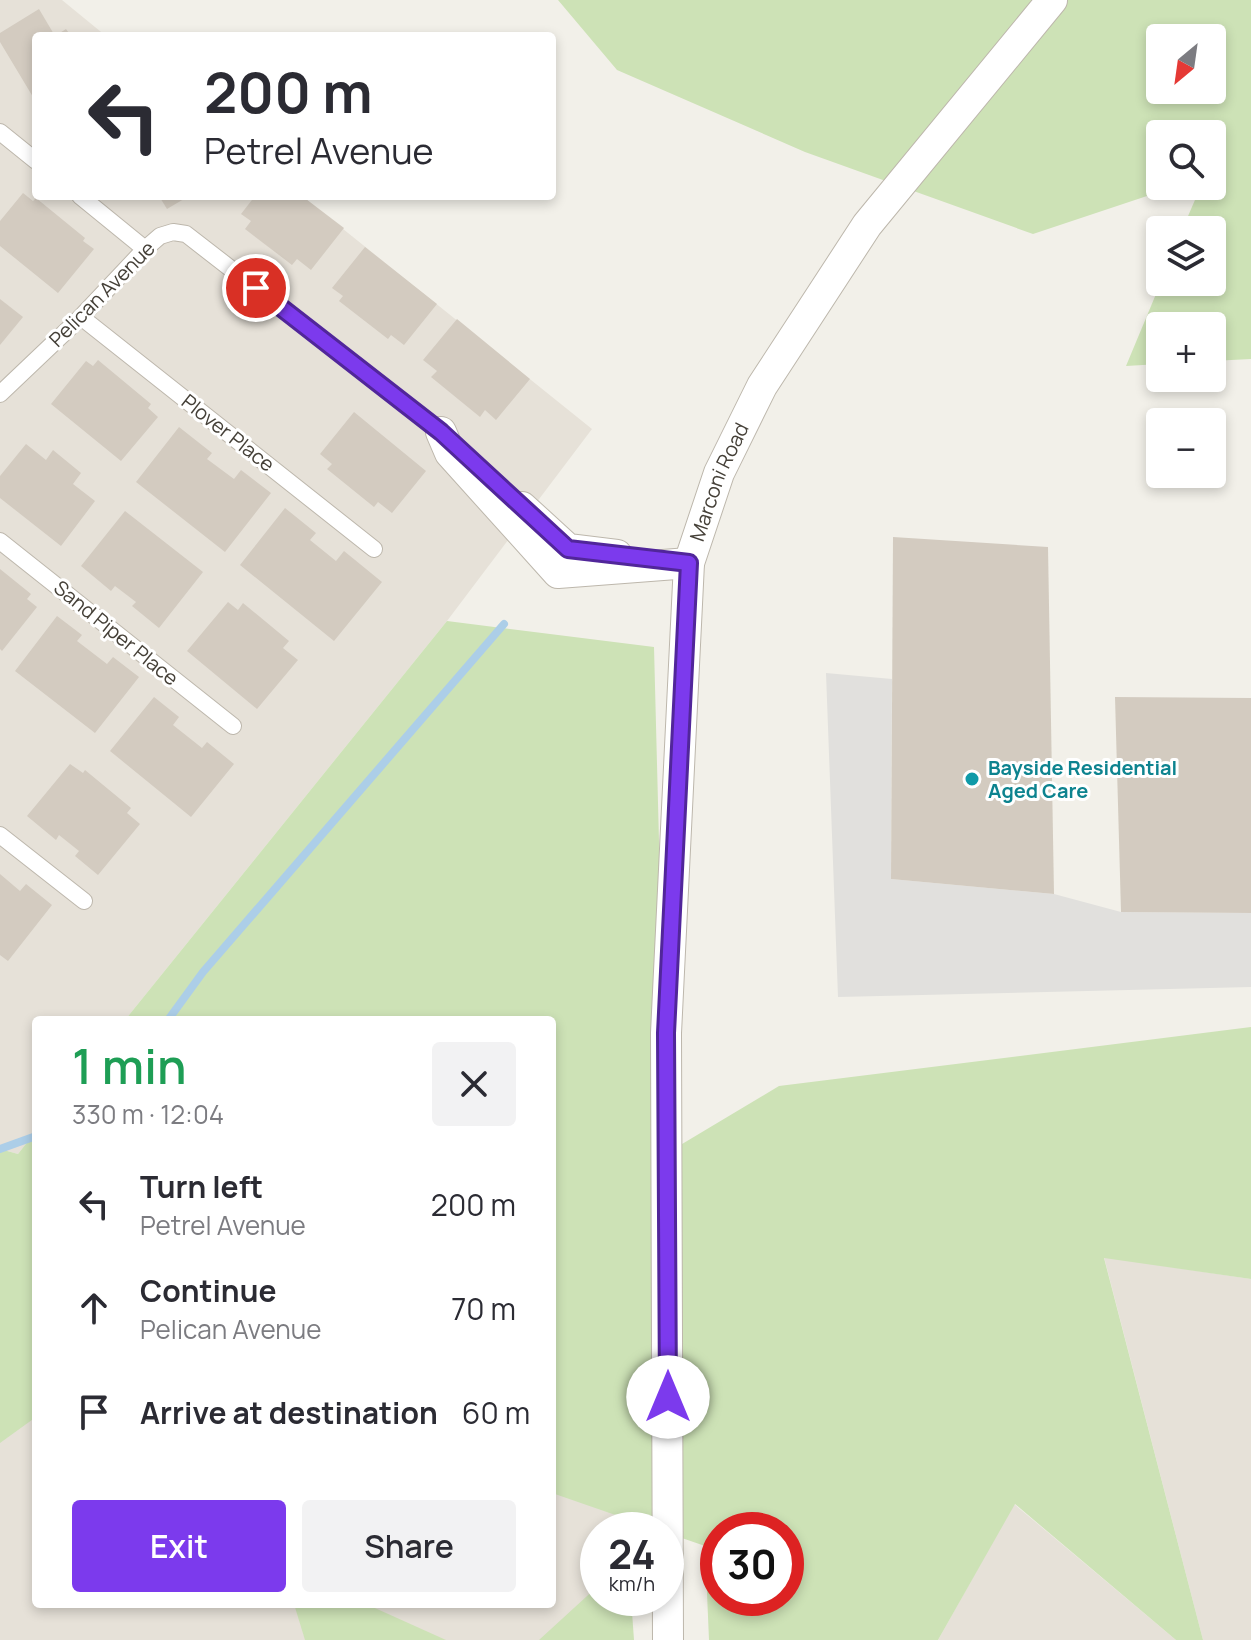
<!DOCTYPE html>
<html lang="en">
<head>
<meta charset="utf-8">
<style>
	:root { --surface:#fff; --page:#f2f2f3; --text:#2b2b33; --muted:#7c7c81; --accent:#7c3aed }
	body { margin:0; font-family:Manrope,sans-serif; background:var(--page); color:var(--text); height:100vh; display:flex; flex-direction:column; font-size:30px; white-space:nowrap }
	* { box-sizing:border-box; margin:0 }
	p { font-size:26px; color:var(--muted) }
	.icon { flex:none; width:44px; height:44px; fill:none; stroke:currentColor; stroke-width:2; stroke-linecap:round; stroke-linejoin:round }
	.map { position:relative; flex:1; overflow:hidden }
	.drawer { position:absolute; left:32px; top:1016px; width:524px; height:592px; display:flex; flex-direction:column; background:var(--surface); border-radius:8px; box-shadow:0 4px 12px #0003 }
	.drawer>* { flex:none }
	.banner { position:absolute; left:32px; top:32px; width:524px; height:168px; border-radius:8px; box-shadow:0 4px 12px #0003; background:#fff; color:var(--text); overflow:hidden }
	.needle { width:52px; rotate:209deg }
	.buttons { position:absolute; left:1146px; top:24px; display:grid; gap:16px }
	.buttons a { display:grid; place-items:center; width:80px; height:80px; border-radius:8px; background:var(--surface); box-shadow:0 4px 12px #0003; font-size:40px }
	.speed { position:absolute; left:580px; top:1512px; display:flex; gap:16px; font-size:40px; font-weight:700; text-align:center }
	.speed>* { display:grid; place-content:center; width:104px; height:104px; border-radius:50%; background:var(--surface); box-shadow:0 4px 12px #0003; line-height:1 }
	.speed small { font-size:20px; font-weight:400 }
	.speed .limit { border:12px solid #d22; background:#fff; color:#111 }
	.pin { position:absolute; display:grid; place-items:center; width:68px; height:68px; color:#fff; margin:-34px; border:4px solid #fff; border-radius:50%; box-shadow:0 2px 8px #0007 }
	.me { position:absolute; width:88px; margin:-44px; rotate:0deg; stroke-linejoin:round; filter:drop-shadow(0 0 6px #0008) }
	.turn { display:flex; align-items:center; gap:28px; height:168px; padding:0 40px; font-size:36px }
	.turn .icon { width:104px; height:104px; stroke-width:2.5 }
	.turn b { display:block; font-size:56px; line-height:68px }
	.round { display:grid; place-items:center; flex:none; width:84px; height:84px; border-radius:8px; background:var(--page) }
	.overview { display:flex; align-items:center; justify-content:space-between; height:136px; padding:0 40px }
	h1 { font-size:48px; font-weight:600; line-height:60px; color:#1e9e55 }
	.primary-button { display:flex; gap:16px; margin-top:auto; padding:16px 40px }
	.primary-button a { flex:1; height:92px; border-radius:8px; background:var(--accent); color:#fff; font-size:32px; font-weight:600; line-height:92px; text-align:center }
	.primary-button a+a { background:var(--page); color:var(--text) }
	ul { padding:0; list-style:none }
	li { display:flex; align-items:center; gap:24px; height:104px; padding:0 40px }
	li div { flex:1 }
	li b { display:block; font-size:30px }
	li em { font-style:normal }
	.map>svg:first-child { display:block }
	.residential { fill:#e6e1d8 }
	.green { fill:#cde2b6; fill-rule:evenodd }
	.parking { fill:#e1e0dd }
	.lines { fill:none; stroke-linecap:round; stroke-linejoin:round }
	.stream { stroke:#accee8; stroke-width:8 }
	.building { fill:#d3cbc0 }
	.service-casing { stroke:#bdb7ac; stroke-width:18 }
	.minor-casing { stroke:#bdb7ac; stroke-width:32 }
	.service { stroke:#fff; stroke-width:16 }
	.minor { stroke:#fff; stroke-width:30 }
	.route-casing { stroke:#51269a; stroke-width:20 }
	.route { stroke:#7c3aed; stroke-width:14 }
	.culture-dot { fill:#0f9aa8; stroke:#fff; stroke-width:3 }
	.labels { text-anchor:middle; stroke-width:6; stroke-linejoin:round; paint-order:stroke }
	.street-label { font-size:20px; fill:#454038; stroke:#fff }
	.culture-label { font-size:20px; font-weight:bold; fill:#0d838f; stroke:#fff; text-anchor:start }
</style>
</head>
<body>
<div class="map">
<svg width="1251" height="1640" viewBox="0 0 1251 1640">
	<rect width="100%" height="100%" fill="#f2f0e9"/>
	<g class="residential">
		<polygon points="0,0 62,0 106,36 36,36 36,196 302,196 592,429 447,621 125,1020 36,1020 36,1131 18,1154 0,1149"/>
		<polygon points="1104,1257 1251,1279 1251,1640 1203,1640"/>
		<polygon points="36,1349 36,1604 552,1604 552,1420 628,1436 628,1530 598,1530 598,1598 628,1640 0,1640 0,1395"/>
		<polygon points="1014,1504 1176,1640 938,1640"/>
	</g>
	<g class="green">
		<path d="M558,0H1251V359L1212,361V326H1160V364L1126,366L1161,282H1212V230H1182L1201,186H1212V134H1160V186H1177L1033,234L805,152L617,70ZM1160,38H1212V90H1160Z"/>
		<path d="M447,621L654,647L667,1153L779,1086L1251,1027V1279L1104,1258L1203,1640H1176L1015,1504L938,1640H709L705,1546L552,1493V1020H125ZM718,1530H786V1598H718Z"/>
		<polygon points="36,1131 36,1417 0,1443 0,1149 18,1154"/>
		<polygon points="598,1586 598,1598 631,1598 634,1640 539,1640"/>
		<polygon points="294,1604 366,1604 446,1640 305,1640"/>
	</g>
	<polygon class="parking" points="826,673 892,679 891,879 1054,894 1121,912 1251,913 1251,987 838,997"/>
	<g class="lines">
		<g class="stream">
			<polyline points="168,1020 203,972 504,624"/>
			<polyline points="0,1149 36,1136"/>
		</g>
	</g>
	<g class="building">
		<polygon points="39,9 55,36 66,29 71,36 36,36 36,102 0,42 0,33"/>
		<polygon points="23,193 33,201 36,198 85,238 83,241 94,249 58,293 0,246 0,221"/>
		<polygon points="159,196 189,196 167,209"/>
		<polygon points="255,196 302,196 344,228 311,270 297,259 292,265 245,229 251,221 241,214"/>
		<polygon points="365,247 437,304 404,345 391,335 388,339 339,301 343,296 332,288"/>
		<polygon points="0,299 23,317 0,345"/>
		<polygon points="457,319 530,379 496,420 485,410 480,417 431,377 437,371 423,360"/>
		<polygon points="98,360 151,404 148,408 158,417 121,461 51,404 86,361 93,366"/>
		<polygon points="354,412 426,471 392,513 378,502 374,507 327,469 332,464 320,454"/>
		<polygon points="179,427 212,453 207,459 234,479 241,470 271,493 225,552 136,482"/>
		<polygon points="26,444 46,460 53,450 81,473 73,484 95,501 61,546 0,498 0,476"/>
		<polygon points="285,508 316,533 310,540 336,561 344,551 382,582 334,641 240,565"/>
		<polygon points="125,511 203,572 159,628 132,606 136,602 115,586 111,591 81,566"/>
		<polygon points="893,537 1048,547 1054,894 891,879"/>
		<polygon points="0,569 31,594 27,599 37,607 2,651 0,649"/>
		<polygon points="228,602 238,610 243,603 289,641 283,648 298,660 257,709 187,651"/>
		<polygon points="57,616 82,635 77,641 107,664 113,657 139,677 95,733 15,671"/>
		<polygon points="154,697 179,717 173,725 202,748 207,742 234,764 191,817 110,751"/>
		<polygon points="1115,697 1251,698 1251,913 1121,912"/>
		<polygon points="70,764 83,773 85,770 131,808 127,813 140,824 98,875 75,856 79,851 59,835 56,840 27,816"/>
		<polygon points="0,874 20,891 26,884 52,905 8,961 0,955"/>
	</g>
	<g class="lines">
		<g class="service-casing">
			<g id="service">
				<polyline points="0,132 36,161"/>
				<polyline points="80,196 145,249"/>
				<polyline points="81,317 374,549"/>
				<polyline points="0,394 81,317 145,249 160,236 173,232 186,234 441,432"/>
				<polyline points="0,541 233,726"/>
				<polyline points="0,835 84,901"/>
			</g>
		</g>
		<g class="minor-casing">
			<g id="minor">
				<polyline points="441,432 450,453 558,573 689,563"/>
				<polyline points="522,507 568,549 617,555"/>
				<path id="s1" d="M668,1640L666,1033L689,563L719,473L762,386L867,225L1052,0"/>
			</g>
		</g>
		<use href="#service" class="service"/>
		<use href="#minor" class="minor"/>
	</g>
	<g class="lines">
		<g class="route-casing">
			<polyline id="route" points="256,288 441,432 568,549 689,563 666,1033 668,1397"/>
		</g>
		<use href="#route" class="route"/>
	</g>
	<circle class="culture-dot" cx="972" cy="779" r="8"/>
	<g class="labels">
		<g class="street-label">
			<text transform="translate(102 294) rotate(-45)" y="7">Pelican Avenue</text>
			<text transform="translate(228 433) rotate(38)" y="7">Plover Place</text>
			<text dy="7" stroke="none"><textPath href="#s1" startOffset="1164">Marconi Road</textPath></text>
			<text transform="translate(116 633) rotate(39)" y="7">Sand Piper Place</text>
		</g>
		<g class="culture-label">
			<text x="988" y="775">Bayside Residential<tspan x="988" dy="23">Aged Care</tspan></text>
		</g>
	</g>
</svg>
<div class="buttons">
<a><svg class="needle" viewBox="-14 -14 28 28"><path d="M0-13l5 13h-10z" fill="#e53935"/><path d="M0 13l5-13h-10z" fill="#7c7c81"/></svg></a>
<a><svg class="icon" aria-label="search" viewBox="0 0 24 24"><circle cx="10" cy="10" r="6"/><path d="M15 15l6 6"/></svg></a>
<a><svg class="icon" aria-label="layers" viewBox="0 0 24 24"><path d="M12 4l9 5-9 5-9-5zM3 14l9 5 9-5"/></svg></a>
<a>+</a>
<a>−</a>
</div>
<div class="speed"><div>24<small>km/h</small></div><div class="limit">30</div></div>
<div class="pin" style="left:256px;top:288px;background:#d93025"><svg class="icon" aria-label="arrive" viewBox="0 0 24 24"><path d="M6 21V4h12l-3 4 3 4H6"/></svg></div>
<svg class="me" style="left:668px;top:1397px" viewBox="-20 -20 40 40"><circle r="19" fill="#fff"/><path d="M0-13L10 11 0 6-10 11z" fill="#7c3aed"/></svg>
<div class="banner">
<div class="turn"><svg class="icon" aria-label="left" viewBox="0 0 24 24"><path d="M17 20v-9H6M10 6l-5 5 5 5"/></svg><div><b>200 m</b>Petrel Avenue</div></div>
</div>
<section class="drawer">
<div class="overview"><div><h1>1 min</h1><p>330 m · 12:04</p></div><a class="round"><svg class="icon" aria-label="close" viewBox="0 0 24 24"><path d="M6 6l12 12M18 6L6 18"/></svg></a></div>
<ul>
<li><svg class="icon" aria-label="left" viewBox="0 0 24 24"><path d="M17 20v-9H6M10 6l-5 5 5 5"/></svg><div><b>Turn left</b><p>Petrel Avenue</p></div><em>200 m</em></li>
<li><svg class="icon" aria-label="ahead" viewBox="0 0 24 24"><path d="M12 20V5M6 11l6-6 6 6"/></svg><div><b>Continue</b><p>Pelican Avenue</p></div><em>70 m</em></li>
<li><svg class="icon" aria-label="arrive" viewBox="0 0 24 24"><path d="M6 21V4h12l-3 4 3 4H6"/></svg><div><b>Arrive at destination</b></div><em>60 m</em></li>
</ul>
<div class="primary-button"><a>Exit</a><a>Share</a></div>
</section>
</div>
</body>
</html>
